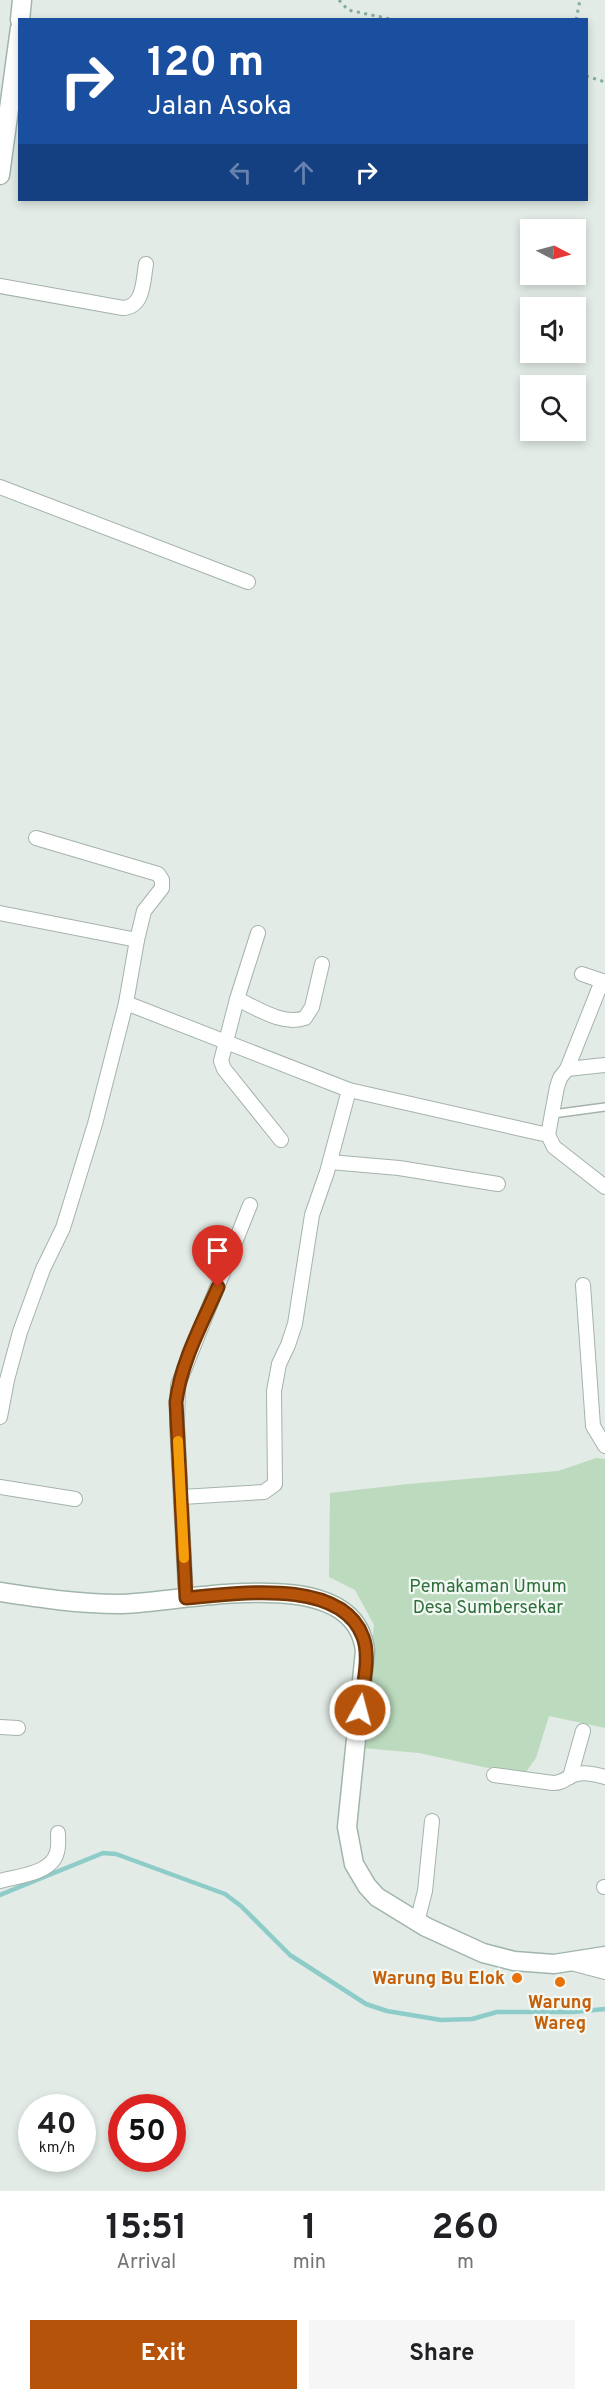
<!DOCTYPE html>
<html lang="en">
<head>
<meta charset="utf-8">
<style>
	:root { --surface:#fff; --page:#f6f6f6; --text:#202124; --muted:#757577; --accent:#b45309 }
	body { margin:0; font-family:Overpass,sans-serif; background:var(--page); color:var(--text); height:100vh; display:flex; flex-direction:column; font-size:22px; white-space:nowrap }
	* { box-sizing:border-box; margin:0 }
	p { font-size:20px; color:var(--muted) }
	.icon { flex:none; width:33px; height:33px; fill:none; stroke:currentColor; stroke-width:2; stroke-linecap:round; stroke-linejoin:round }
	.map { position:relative; height:2191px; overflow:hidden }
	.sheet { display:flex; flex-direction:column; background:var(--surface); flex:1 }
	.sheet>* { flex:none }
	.banner { position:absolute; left:18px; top:18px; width:570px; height:183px; border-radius:0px; box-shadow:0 3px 9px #0003; background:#1a4fa0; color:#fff; overflow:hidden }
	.needle { width:39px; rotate:96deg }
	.buttons { position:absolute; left:520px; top:219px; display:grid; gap:12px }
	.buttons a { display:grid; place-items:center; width:66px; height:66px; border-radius:0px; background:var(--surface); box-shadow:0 3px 9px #0003; font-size:30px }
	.speed { position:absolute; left:18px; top:2094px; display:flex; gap:12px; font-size:30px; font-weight:700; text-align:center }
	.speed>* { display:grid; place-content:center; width:78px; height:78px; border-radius:50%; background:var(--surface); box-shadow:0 3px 9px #0003; line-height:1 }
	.speed small { font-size:15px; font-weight:400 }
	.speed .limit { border:9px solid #d22; background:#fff; color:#111 }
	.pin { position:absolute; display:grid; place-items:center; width:51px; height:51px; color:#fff; margin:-62px -26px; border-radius:50% 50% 50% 0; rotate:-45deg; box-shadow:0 0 6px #0007 }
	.pin .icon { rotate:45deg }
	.me { position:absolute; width:66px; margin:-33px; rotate:7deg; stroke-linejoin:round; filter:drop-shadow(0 0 4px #0008) }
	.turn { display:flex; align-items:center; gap:21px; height:126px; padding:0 30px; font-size:27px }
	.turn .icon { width:78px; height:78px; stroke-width:2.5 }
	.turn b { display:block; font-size:42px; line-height:51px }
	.lanes { display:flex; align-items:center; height:57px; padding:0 30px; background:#0003; justify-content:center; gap:30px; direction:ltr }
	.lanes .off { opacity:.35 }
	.eta { display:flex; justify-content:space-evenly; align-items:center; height:102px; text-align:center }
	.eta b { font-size:36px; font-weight:700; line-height:42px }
	.cta { display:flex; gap:12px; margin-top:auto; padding:12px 30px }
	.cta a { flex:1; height:69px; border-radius:0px; background:var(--accent); color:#fff; font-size:24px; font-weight:700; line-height:69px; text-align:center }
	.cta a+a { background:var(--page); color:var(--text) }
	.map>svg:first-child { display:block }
	.green { fill:#bcdbbe }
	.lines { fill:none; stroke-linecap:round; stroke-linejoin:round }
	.stream { stroke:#8eccc9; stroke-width:4.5 }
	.lane-casing { stroke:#a5b3ab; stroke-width:10 }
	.street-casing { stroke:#a5b3ab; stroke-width:16 }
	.secondary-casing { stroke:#a1b6ab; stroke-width:21 }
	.path { stroke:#85ad98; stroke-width:3; stroke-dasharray:3 4.5; stroke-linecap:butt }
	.lane { stroke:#fff; stroke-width:7 }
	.street { stroke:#fff; stroke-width:14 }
	.secondary { stroke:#fff; stroke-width:18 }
	.route-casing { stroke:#753606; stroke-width:15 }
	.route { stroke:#b45309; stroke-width:10 }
	.slow { stroke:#f59e0b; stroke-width:10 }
	.food-dot { fill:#e8710a; stroke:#f2f8f4; stroke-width:2 }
	.labels { text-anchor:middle; stroke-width:4.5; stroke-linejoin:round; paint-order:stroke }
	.park-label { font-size:18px; fill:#306f3b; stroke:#f2f8f4 }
	.food-label { font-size:18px; font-weight:bold; fill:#c56008; stroke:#f2f8f4; text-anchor:end }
</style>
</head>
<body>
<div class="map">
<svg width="605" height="2191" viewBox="0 0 605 2191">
	<rect width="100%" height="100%" fill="#e2ebe5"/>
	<polygon class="green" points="596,1458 605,1459 605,1728 549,1716 536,1758 526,1772 488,1768 419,1753 363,1748 374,1625 355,1590 329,1577 330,1493 408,1484 558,1471"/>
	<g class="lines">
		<polyline class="stream" points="0,1895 103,1853 116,1854 225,1894 241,1906 290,1955 366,2004 387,2011 441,2020 472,2019 497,2012 573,2012 605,2009"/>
		<g class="lane-casing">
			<polyline id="lane" points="553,1114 605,1107"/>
		</g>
		<g class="street-casing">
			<g id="street">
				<path d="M0,286L123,308C144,307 143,281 146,264"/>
				<polyline points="0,487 248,582"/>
				<polyline points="36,838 158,874 162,880 162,888 144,911 137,940"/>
				<polyline points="0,913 137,940 126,1003 95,1124 63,1228 43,1269 20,1332 7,1380 0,1417"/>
				<polyline points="258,933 237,999 221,1061 224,1069 281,1140"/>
				<polyline points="582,974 605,982"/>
				<path d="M237,999C257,1008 283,1026 305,1018L312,1007L322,964"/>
				<polyline points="126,1003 349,1090 548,1135 554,1147 605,1187"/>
				<polyline points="567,1069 605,1065"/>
				<polyline points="548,1135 557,1087 560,1078 567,1069 602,981"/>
				<polyline points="330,1162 399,1168 498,1184"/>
				<polyline points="583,1285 593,1426 605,1446"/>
				<polyline points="0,1487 75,1499"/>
				<polyline points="182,1497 264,1492 275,1484 274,1391 279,1364 288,1345 295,1324 312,1215 327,1172 349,1090"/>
				<polyline points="186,1598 177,1424 178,1385 250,1205"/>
				<polyline points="0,1727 18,1728"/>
				<path d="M494,1775L553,1783C561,1783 564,1780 571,1776C582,1771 594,1774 605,1777"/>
				<polyline points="570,1777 583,1731"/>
				<path d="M0,1881C17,1876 52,1874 57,1852C59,1846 58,1839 58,1833"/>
				<polyline points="604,1887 605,1887"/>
				<polyline points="417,1922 425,1891 432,1821"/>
				<polyline points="571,1963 605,1972"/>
			</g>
		</g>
		<g class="secondary-casing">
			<g id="secondary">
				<polyline points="20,20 22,0"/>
				<polyline points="0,175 20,28"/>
				<path d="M0,1592C39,1598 79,1604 119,1604C179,1604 355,1558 365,1651L347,1827L354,1864L367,1886L377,1897L426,1927L483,1953L514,1961L554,1964L605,1956"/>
			</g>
		</g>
		<g class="path">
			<polyline points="339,0 348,10 395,20"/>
			<polyline points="576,20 580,0"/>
			<polyline points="586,76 605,82"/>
		</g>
		<use href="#lane" class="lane"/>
		<use href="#street" class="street"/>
		<use href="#secondary" class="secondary"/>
	</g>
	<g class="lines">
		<g class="route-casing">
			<path id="route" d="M218,1287C202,1324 181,1362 176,1402L186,1598C235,1594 341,1577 363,1637C371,1658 362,1688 360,1710"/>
		</g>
		<use href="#route" class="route"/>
		<polyline class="slow" points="178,1441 184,1558"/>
	</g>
	<g class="food-dot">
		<circle cx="517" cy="1978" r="6"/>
		<circle cx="560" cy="1982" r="6"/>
	</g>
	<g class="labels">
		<g class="park-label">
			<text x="488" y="1592">Pemakaman Umum<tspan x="488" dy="21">Desa Sumbersekar</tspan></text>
		</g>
		<g class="food-label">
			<text x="505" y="1984">Warung Bu Elok</text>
			<text x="560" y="2008" text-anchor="middle">Warung<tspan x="560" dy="21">Wareg</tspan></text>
		</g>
	</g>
</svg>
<div class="buttons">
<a><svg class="needle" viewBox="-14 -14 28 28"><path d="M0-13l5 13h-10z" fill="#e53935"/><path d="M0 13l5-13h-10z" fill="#757577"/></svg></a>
<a><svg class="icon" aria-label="sound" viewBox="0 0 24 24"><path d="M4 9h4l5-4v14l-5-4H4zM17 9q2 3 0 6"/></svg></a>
<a><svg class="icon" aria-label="search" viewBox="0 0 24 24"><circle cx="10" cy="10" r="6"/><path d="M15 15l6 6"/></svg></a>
</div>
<div class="speed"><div>40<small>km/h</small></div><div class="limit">50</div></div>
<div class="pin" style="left:218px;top:1287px;background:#d93025"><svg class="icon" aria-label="arrive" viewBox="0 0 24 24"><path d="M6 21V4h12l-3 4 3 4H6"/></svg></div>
<svg class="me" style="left:360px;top:1710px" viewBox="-20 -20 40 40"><circle r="17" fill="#b45309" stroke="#fff" stroke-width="3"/><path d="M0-11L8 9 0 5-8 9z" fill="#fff"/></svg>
<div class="banner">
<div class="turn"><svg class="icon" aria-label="right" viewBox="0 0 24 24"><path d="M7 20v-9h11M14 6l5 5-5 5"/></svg><div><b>120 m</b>Jalan Asoka</div></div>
<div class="lanes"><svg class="icon off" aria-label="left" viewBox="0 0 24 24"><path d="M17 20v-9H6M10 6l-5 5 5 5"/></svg><svg class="icon off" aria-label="ahead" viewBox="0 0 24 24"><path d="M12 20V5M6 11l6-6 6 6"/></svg><svg class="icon" aria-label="right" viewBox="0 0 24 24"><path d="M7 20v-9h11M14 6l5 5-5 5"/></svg></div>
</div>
</div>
<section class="sheet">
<div class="eta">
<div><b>15:51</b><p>Arrival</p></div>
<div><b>1</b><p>min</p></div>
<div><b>260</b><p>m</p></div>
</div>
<div class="cta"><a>Exit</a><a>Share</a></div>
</section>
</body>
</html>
